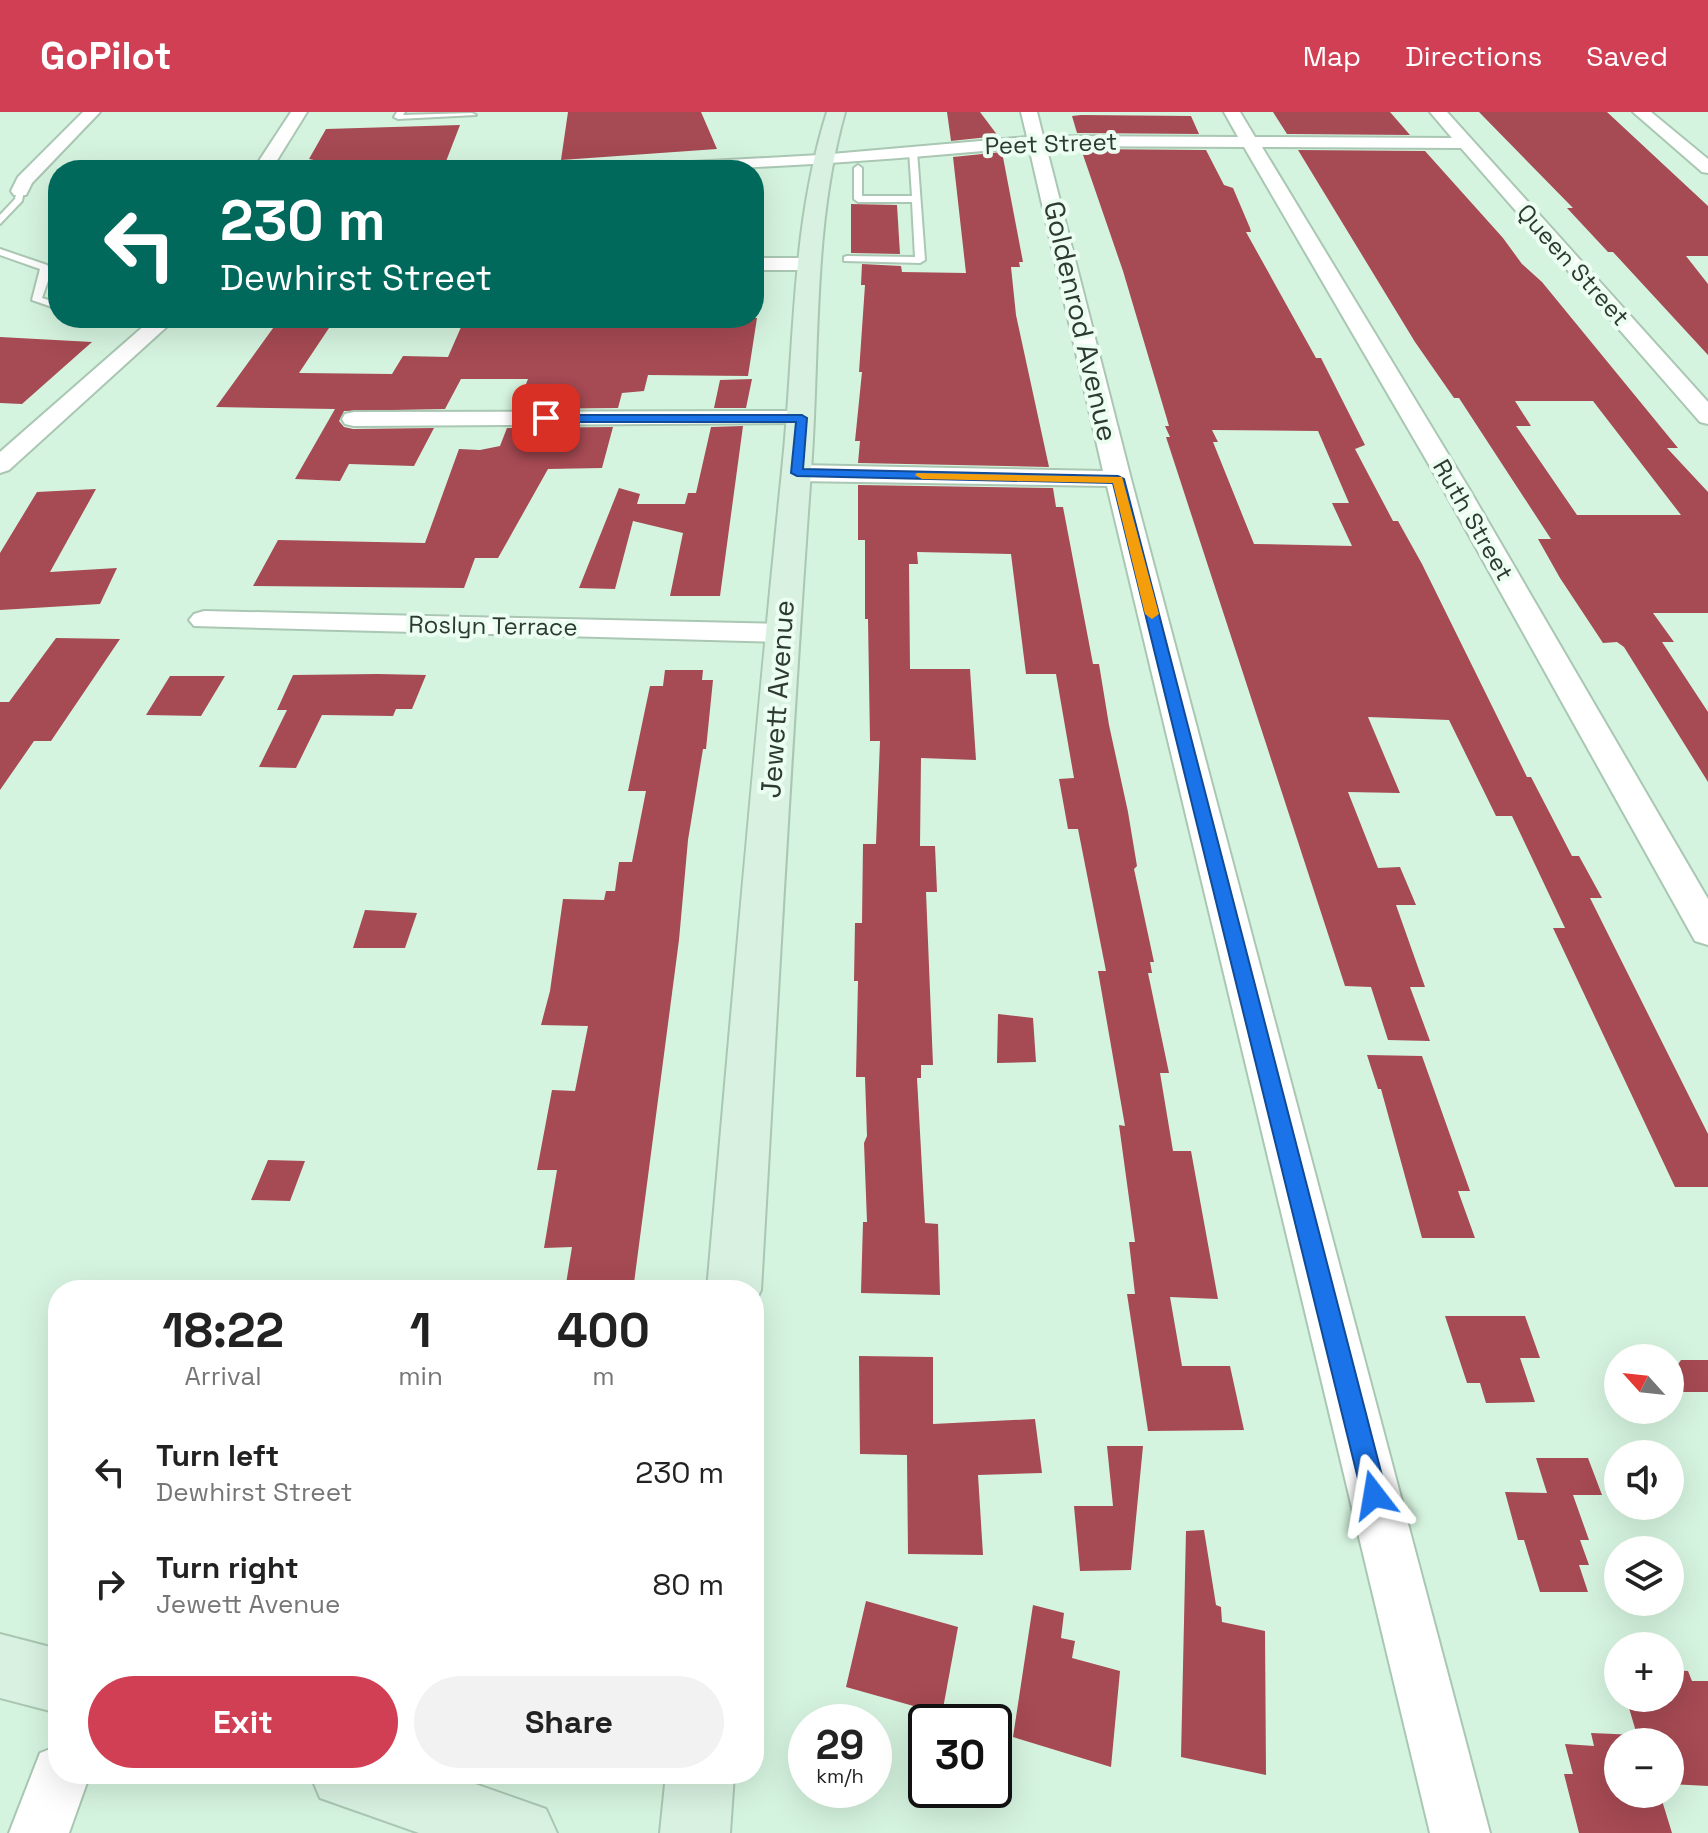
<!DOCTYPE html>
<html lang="en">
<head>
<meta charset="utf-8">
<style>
	:root { --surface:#fff; --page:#f2f2f2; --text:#222; --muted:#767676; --accent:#d03f54 }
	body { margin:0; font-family:"Space Grotesk",sans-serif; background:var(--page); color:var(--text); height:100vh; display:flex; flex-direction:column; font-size:30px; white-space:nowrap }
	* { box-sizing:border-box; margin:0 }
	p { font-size:26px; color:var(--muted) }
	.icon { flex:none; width:44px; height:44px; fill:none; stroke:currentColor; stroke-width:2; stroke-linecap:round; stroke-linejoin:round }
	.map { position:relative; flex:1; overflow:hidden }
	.sheet { position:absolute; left:48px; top:1168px; width:716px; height:504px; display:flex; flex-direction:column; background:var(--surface); border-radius:32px; box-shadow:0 8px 32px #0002 }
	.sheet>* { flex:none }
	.banner { position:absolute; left:48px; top:48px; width:716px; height:168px; border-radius:32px; box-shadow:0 8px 32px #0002; background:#00695c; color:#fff; overflow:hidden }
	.needle { width:52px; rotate:297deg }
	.tools { position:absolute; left:1604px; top:1232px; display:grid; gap:16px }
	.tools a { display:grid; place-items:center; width:80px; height:80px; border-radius:50%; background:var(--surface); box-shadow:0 8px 32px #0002; font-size:40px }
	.speed { position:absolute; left:788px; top:1592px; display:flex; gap:16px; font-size:40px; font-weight:700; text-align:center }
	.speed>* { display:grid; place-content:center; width:104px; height:104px; border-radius:50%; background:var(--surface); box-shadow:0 8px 32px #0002; line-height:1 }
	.speed small { font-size:20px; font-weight:400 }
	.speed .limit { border:4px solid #111; border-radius:12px; background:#fff; color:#111 }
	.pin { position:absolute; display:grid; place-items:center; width:68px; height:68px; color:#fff; margin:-34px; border-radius:16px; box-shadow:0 4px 12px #0006 }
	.me { position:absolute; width:88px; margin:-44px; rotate:346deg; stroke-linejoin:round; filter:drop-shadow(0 0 6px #0008) }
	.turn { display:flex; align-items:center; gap:28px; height:168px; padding:0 40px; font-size:36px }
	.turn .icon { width:104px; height:104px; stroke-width:2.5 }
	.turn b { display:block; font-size:56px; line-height:68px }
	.eta { display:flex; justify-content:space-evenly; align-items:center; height:136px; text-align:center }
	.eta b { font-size:48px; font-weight:700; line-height:56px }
	.button { display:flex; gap:16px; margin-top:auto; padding:16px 40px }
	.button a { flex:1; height:92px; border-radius:48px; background:var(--accent); color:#fff; font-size:32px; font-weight:700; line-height:92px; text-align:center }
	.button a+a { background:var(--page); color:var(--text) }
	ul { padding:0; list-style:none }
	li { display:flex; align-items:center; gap:24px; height:112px; padding:0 40px }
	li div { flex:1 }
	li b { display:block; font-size:30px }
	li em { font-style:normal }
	header { display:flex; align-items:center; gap:48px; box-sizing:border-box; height:112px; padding:0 40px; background:var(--accent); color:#fff }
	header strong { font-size:38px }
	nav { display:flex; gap:44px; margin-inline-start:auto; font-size:28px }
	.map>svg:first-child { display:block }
	.building { fill:#a64a53; fill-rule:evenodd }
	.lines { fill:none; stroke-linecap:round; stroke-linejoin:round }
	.service-casing { stroke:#a9c7b2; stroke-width:4 }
	.minor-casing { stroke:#a9c7b2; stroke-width:4 }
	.secondary-casing { stroke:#a9c7b2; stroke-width:4 }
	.service { fill:#fff; fill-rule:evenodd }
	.minor { fill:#fff; fill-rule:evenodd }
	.secondary { fill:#d8f1e1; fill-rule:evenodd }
	.route { fill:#1a73e8; stroke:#114b97; stroke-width:2 }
	.slow { fill:#f59e0b }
	.labels { text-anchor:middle; stroke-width:8; stroke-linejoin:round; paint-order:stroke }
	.far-street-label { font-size:24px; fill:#2e3a31; stroke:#ebfef1 }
	.street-label { font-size:28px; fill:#2e3a31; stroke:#ebfef1 }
</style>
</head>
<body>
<header>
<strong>GoPilot</strong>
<nav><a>Map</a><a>Directions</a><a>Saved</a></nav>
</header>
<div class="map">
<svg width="1708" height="1721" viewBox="0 0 1708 1721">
	<rect width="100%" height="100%" fill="#d5f4df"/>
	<g class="building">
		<polygon points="568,0 701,0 717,37 561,48"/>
		<polygon points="947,0 980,0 998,24 951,29"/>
		<polygon points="1273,0 1390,0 1410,23 1287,22"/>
		<polygon points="1479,0 1607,0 1708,94 1708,144 1686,144 1708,172 1708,243 1613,140 1608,140 1567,96 1573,96"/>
		<polygon points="1081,3 1191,4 1199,22 1077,21 1072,4"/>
		<polygon points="460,13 445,52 358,57 309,47 326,17"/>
		<path d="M1081,37L1206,38L1224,73L1233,76L1250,116L1251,120H1246L1316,246H1321L1365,333L1355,337L1393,409H1398L1422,452L1527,665H1531L1572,744H1579L1602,786H1590L1708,1022V1075H1675L1553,816H1565L1512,704H1496L1449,608L1368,605L1400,681L1348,680L1378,756L1400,755L1416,793H1396L1425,875H1410L1430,929L1388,928L1371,875L1345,874L1166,325H1170L1165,314H1169L1123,159ZM1212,318L1318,319L1349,391H1332L1352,434L1254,432L1213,330H1218Z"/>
		<path d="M1298,38L1425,39L1503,126L1522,152L1542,170L1678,336H1667L1708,380V501H1653L1674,530H1662L1708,600V670L1624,535L1617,530L1603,531L1560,466L1538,427H1551L1459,286H1454L1415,230ZM1515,289H1593L1681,403H1577L1516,314H1531Z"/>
		<polygon points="1002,40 1023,150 1019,150 1020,155 1011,155 1016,203 1049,355 858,351 860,329 855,329 862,260 859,260 865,173 861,173 862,152 901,154 902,160 966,161 953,45"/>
		<polygon points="851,92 897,93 900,142 851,141"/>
		<polygon points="465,206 757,206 748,264 648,263 644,279 622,281 618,296 516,297 528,267 461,267 445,297 344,299 339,309 344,315 353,317 434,316 414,354 349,352 340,369 295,367 335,297 216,295 276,212 331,213 299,261 392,262 403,244 448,245"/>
		<polygon points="0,225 92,230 22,292 0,291"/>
		<polygon points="752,267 746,296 714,296 720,268"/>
		<polygon points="743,314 720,484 670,484 683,421 633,409 615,477 579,476 619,376 640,382 637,392 685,392 688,381 696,381 711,315"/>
		<polygon points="613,315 602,356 548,357 498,446 475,446 464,476 253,474 278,428 425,431 459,337 480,338 500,334 507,316"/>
		<polygon points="858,373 1053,376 1056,395 1063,395 1093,552 1099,552 1109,613 1128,700 1137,754 1134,757 1154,850 1150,850 1152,861 1148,861 1169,961 1160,961 1173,1039 1191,1039 1218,1187 1170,1185 1182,1254 1230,1254 1244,1318 1148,1319 1127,1182 1135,1182 1129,1130 1135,1130 1119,1013 1125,1014 1098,859 1106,859 1078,717 1068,717 1059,667 1074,666 1056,562 1026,562 1011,442 917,440 918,452 909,452 910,557 970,557 976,648 921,646 920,734 935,734 937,780 926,780 933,953 921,953 921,966 917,966 925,1111 938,1112 940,1183 861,1181 863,1110 867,1110 864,1031 867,1024 865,965 856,965 858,869 854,869 855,811 862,811 863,732 876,732 880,629 870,629 868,507 865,507 865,428 858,428"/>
		<polygon points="96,377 50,460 117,456 100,492 0,498 0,441 37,380"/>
		<polygon points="56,526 120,527 51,629 34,629 0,678 0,590 9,590"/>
		<polygon points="665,558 703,558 702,568 713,568 706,637 703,637 688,728 679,828 634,1171 566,1172 572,1135 544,1136 557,1058 537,1058 552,978 575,979 588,914 541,913 550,879 563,787 604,788 606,779 615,779 619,750 632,750 646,679 628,679 650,574 663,574"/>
		<polygon points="378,562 426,563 412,597 396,597 393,604 322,603 296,656 259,655 287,598 277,598 293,563"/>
		<polygon points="170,564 225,564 201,604 146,603"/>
		<polygon points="365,798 417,801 405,836 353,836"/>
		<polygon points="998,902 1033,906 1036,950 997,951"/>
		<polygon points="1367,943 1422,944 1470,1079 1458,1079 1475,1126 1422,1126 1381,977 1378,977"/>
		<polygon points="268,1048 305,1049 290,1089 251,1088"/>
		<polygon points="1445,1204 1525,1204 1540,1246 1520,1246 1535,1290 1486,1291 1480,1271 1467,1271"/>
		<polygon points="859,1244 933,1245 933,1312 1035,1307 1042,1361 978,1363 983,1443 908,1442 907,1343 860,1342"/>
		<polygon points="1681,1248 1708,1248 1708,1280 1670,1280 1670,1264"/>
		<polygon points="1107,1334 1143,1334 1131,1458 1080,1459 1074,1394 1113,1394"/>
		<polygon points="1536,1346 1588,1346 1602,1383 1573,1383 1589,1428 1580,1428 1589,1453 1579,1453 1588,1480 1540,1480 1524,1428 1518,1428 1505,1380 1547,1381"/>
		<polygon points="1204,1418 1216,1493 1221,1495 1222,1510 1265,1519 1266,1663 1181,1645 1186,1419"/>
		<polygon points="866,1489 958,1515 942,1602 846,1575"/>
		<polygon points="1033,1493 1064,1501 1061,1526 1075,1529 1072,1546 1120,1559 1111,1655 1013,1625"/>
		<polygon points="1670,1558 1688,1559 1692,1569 1708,1569 1708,1674 1670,1672 1670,1630 1618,1630 1618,1682 1660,1682 1672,1721 1579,1721 1564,1662 1573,1662 1565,1632 1594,1634 1591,1621 1637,1623 1626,1586 1670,1586"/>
	</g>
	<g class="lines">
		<g class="service-casing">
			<g id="service">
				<polygon points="397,0 405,0 403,3 472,1 476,3 398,7 394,5"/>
				<polygon points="913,37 917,39 925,148 920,151 844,149 844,145 847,144 915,145 912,90 858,90 854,87 854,56 858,53 862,56 862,84 912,84 909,39"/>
				<polygon points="17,77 24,79 22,89 0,112 0,103 15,87"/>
				<polygon points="0,137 47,153 51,160 42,186 58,191 58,197 32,188 40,157 0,143"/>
			</g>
		</g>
		<g class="minor-casing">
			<g id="minor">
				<polygon points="83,0 100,0 32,71 26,83 14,83 11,79 18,65"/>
				<polygon points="291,0 307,0 271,58 253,58"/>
				<path d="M1021,0H1037L1043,24L1238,25L1224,0H1240L1255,25L1452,26L1430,0H1447L1708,290V312L1700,310L1461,36L1262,35L1468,375L1708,787V833L1695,829L1442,375L1244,35L1046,34L1131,367L1490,1721H1430L1107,374L797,369L788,366L784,361L788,356L797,353L1103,359L1029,35C895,47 763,58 629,58L638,53L820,43L1027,25Z"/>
				<polygon points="1633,0 1651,0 1708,47 1708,61 1702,60"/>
				<polygon points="754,146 805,146 815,152 805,158 754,158"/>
				<polygon points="153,206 171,206 173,209 9,358 0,361 0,340"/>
				<polygon points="802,299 810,301 814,306 810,311 354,314 345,312 342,307 345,302 354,300"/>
				<polygon points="204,499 782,512 792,515 797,521 792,527 782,530 194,514 189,508 194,502"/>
				<polygon points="58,1634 58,1662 90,1662 69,1721 9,1721 40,1641"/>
			</g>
		</g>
		<g class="secondary-casing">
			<g id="secondary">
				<path d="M827,0H845C812,118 820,238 811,359C791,632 777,905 761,1178L754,1193V1178H707C731,905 754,632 782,359C795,238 790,117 827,0Z"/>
				<polygon points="0,1522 58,1537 58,1601 0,1586"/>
				<polygon points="310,1662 447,1662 546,1697 557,1721 419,1721 320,1686"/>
				<polygon points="666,1662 734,1662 730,1721 660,1721"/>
			</g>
		</g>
		<use href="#service" class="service"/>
		<use href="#minor" class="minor"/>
		<use href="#secondary" class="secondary"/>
	</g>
	<polygon class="route" points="802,303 807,306 803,357 1118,364 1124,367 1387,1383 1383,1391 1374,1395 1366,1391 1362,1383 1113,371 797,364 791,361 796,310 546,310 540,306 546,303"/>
	<polygon class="slow" points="917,361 1122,365 1159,502 1152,507 1145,502 1113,371 922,367 915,363"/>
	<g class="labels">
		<g class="far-street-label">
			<text transform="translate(1051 32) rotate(-2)" y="8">Peet Street</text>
			<text transform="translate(1573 153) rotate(48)" y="8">Queen Street</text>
			<text transform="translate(1473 408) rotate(60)" y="8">Ruth Street</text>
			<text transform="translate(493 514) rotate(1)" y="8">Roslyn Terrace</text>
		</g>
		<g class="street-label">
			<text transform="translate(1081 209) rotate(77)" y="10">Goldenrod Avenue</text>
			<text transform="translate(777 587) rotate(-86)" y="10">Jewett Avenue</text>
		</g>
	</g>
</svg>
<div class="tools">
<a><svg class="needle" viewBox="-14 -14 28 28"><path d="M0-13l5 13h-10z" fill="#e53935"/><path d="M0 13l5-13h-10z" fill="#767676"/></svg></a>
<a><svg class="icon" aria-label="sound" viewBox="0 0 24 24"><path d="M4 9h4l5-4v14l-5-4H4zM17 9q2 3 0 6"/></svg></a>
<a><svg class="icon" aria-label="layers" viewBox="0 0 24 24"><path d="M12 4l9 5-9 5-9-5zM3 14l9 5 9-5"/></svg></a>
<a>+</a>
<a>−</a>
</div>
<div class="speed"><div>29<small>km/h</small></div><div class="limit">30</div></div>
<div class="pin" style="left:546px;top:306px;background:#d93025"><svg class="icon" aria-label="arrive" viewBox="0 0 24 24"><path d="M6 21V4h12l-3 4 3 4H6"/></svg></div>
<svg class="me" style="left:1374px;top:1383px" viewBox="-20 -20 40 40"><path d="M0-17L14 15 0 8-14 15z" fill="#1a73e8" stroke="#fff" stroke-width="4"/></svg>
<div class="banner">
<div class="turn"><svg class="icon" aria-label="left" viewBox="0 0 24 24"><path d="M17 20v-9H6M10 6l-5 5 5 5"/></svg><div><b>230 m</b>Dewhirst Street</div></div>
</div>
<section class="sheet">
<div class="eta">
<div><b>18:22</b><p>Arrival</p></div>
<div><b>1</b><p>min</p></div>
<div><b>400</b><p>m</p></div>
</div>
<ul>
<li><svg class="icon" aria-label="left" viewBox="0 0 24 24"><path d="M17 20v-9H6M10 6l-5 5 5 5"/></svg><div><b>Turn left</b><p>Dewhirst Street</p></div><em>230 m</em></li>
<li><svg class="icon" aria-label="right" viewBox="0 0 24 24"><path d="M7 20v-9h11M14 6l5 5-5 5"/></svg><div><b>Turn right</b><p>Jewett Avenue</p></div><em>80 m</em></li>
</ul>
<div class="button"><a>Exit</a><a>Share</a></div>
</section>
</div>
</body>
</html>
